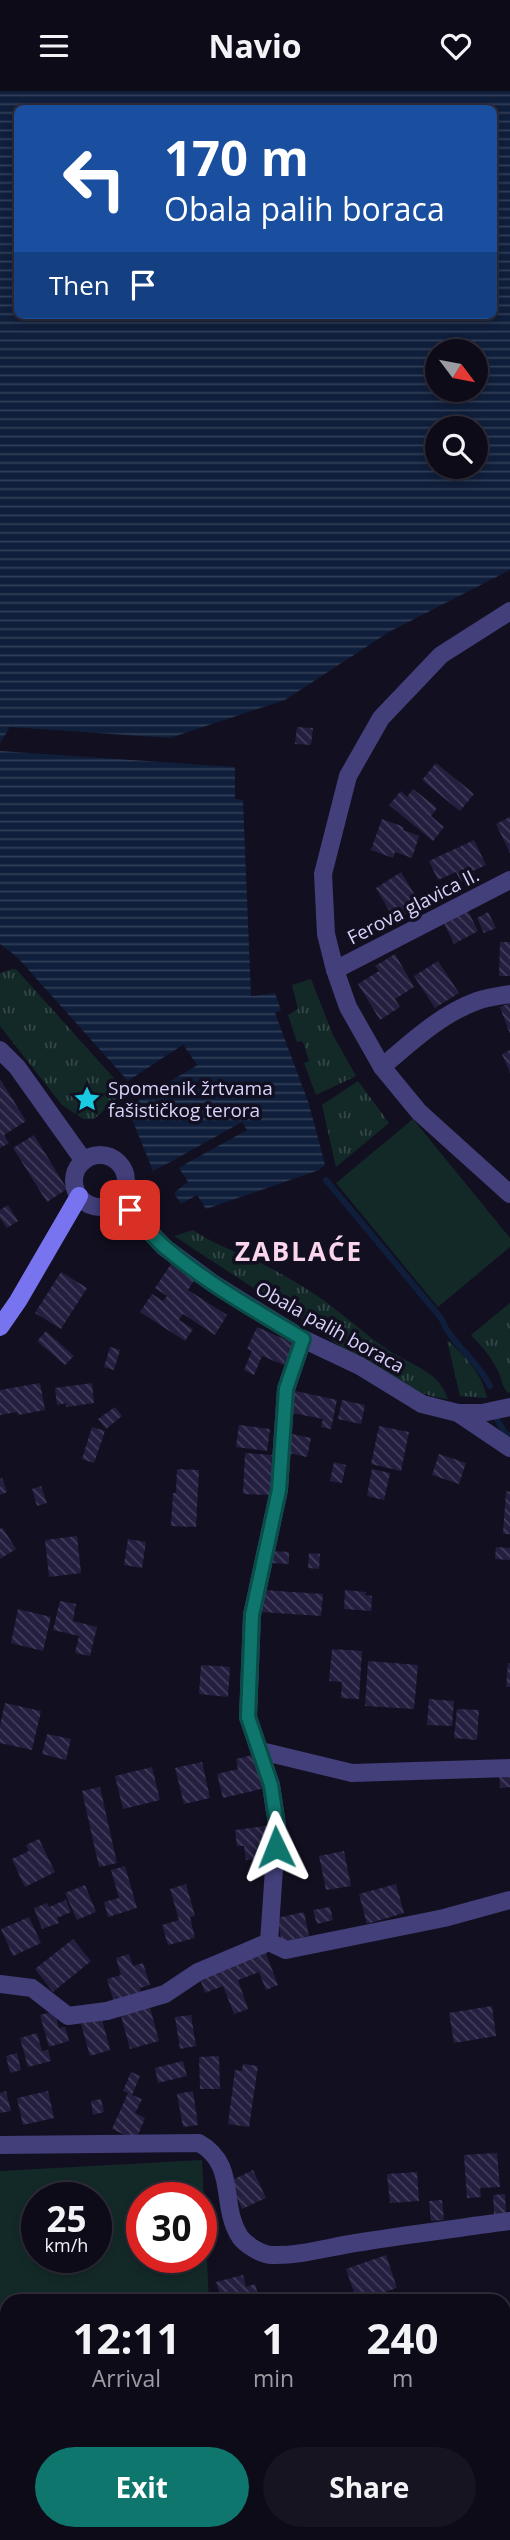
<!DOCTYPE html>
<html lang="en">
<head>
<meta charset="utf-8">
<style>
	:root { --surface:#0e0b18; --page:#171421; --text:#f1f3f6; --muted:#9b9ba2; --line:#2e2b37; --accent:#0f766e }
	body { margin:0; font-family:"Open Sans",sans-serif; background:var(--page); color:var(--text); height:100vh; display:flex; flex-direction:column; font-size:26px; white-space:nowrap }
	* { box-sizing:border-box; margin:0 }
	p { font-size:23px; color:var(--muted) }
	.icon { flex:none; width:38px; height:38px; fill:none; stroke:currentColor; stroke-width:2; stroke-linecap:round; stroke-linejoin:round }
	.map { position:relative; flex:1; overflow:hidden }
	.drawer { position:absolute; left:0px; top:2203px; width:511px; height:247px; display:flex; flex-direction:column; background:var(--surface); border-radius:21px 21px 0 0; box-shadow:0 4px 10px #0003,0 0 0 2px var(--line) }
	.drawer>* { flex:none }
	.banner { position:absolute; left:14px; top:14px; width:483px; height:214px; border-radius:10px; box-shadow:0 4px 10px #0003,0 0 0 2px var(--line); background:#1a4fa0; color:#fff; overflow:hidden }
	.needle { width:46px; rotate:122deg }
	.tools { position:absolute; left:425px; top:248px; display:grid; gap:14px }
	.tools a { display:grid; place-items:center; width:63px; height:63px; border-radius:50%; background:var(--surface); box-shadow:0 4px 10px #0003,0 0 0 2px var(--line); font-size:35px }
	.speed { position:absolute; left:21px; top:2091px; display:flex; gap:14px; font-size:35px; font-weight:700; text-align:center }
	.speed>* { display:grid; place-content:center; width:91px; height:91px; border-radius:50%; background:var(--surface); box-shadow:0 4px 10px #0003,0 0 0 2px var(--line); line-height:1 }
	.speed small { font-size:18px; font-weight:400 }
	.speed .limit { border:10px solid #d22; background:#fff; color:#111 }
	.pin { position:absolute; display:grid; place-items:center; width:60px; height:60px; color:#fff; margin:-30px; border-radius:14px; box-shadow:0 4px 10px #0006 }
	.me { position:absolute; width:77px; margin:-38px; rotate:358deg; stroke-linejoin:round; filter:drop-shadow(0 0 5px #0008) }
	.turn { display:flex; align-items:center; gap:24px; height:147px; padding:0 35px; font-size:32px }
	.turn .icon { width:91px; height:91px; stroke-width:2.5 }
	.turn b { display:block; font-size:49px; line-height:60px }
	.then { display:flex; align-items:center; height:66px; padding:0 35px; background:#0003; gap:14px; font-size:26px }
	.eta { display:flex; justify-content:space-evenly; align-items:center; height:119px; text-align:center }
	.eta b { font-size:42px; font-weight:700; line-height:49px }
	.button { display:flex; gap:14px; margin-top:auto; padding:14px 35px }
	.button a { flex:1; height:80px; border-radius:42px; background:var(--accent); color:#fff; font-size:28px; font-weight:700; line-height:80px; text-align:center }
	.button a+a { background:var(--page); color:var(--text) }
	header { display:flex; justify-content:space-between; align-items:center; height:91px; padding:0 35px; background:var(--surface); font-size:32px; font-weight:700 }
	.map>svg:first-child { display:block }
	.grass { fill:url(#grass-tufts) }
	.garden { fill:#132928; fill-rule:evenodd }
	.water { fill:url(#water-rules); fill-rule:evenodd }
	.pier { fill:#120f20 }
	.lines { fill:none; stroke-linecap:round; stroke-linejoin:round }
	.stream { stroke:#0f1e3a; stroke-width:6 }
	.building { fill:url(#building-back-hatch) }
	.street { stroke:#423f7a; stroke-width:18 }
	.secondary { stroke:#7874f0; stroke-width:18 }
	.route-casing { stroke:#0a4d48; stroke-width:18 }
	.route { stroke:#0f766e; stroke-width:12 }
	.labels { text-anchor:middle; stroke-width:7; stroke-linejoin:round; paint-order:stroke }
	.street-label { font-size:19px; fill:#d8d3fa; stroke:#120f20 }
	.poi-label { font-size:19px; fill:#d8d3fa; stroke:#120f20; text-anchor:start }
	.district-label { font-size:26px; font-weight:bold; letter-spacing:2px; fill:#fad5ec; stroke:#120f20 }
</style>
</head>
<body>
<header><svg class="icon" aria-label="menu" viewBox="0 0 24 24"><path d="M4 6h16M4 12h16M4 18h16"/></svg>Navio<svg class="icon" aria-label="heart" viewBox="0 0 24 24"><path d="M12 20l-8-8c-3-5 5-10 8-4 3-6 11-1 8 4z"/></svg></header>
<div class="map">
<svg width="510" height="2449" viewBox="0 0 510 2449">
	<defs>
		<pattern id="grass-tufts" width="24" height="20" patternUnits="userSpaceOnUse" patternTransform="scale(1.75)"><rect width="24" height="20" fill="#132928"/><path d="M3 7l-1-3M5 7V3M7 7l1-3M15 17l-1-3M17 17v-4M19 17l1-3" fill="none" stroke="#354748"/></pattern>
		<pattern id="water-rules" width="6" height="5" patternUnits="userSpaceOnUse" patternTransform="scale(1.75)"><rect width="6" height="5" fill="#0f1e3a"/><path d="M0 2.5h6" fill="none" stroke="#313e57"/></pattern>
		<pattern id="building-back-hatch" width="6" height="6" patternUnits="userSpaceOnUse" patternTransform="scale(1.75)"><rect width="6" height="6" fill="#241e3f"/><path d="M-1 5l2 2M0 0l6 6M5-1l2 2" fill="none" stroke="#433e5c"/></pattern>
	</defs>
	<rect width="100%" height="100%" fill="#120f20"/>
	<g class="grass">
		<polygon points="12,878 16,878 122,996 119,1006 94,1028 83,1028 62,1014 0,935 0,882"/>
		<polygon points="311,888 333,944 356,985 316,1004 304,972 309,970 303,950 297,951 288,924 298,918 292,894"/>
		<polygon points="358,990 389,1032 336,1076 322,1014"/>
		<path d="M193,1139C212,1152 229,1158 250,1167C272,1177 296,1191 316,1204C341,1221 363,1242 388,1259C412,1275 438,1279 448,1308C401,1304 339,1253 299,1227C258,1199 216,1173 174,1145Z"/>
		<path d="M510,1212V1301L508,1302C502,1296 502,1289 499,1282C492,1267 482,1255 471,1244Z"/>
		<path d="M447,1249C465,1265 482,1282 487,1307L460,1305Z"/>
	</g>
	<g class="garden">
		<polygon points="413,1028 510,1147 510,1156 438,1216 336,1092"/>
		<path d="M202,2069L209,2210H7V2246H0V2080ZM37,2107H96V2166H37ZM142,2107H201V2166H142Z"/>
	</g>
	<g class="water">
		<path d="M0,0H510V479L389,541L285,609L170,647L10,636L0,652ZM18,18H494V224H18ZM438,261H476V299H438ZM438,338H476V376H438Z"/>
		<polygon points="0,660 235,676 235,708 243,709 251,905 275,902 281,919 275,922 309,1013 325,1074 319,1079 206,1118 197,1104 181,1113 174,1102 188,1091 174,1069 153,1080 127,1016 197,974 183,954 128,990 16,865 0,853"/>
	</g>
	<g class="pier">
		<polygon points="183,954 197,974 143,1006 141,1003 192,973 182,958 131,993 128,990"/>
		<polygon points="242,1031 247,1039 178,1077 174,1069"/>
	</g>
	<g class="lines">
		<g class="stream">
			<path d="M326,1089L441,1227C451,1253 476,1267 490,1295"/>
			<polyline points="495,1325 505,1342 510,1345"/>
		</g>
	</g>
	<g class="building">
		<polygon points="297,636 313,637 311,654 295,653"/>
		<polygon points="436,672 474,703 460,720 422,689"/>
		<polygon points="413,698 437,717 431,725 444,736 433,750 389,714 401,700 407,706"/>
		<polygon points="510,726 510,762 496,733"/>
		<polygon points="382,728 404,736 403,739 419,745 412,767 395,761 393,767 371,759"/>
		<polygon points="474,749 486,774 473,780 475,784 461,791 456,781 438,789 429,770"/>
		<polygon points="401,781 421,814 395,830 376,797"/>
		<polygon points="467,818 478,840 454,853 443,830"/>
		<polygon points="488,821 496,837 484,842 477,827"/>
		<polygon points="500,851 510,851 510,885 499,885"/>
		<polygon points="395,863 414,896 395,908 400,916 380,929 358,893 379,880 375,875"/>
		<polygon points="438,870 459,902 435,917 414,885"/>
		<polygon points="510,912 510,943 500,916"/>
		<polygon points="510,959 510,982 502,963"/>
		<polygon points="0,988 26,1030 4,1044 9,1052 0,1057"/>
		<polygon points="34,1044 67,1098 47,1111 13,1057"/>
		<polygon points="8,1114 18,1130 7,1137 0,1127 0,1119"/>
		<polygon points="104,1132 116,1140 112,1146 100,1139"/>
		<polygon points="171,1173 195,1188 188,1199 227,1224 215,1244 183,1223 179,1229 193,1238 185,1250 140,1221 152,1203 163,1210 167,1205 155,1197"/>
		<polygon points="61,1181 87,1197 61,1238 35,1222"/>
		<polygon points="257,1236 293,1252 284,1274 262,1265 254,1284 244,1279 252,1260 247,1258"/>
		<polygon points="46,1240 74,1265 65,1274 37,1250"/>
		<polygon points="110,1256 120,1259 114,1279 104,1276"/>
		<polygon points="40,1292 45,1319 18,1324 17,1321 0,1324 0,1299"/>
		<polygon points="92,1292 94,1312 66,1316 66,1312 57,1314 55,1297"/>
		<polygon points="291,1299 337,1309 331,1338 321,1336 323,1328 287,1321"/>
		<polygon points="342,1309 365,1314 361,1333 338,1328"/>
		<polygon points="115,1316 122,1325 106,1338 98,1328"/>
		<polygon points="239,1334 270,1338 267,1360 236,1356"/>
		<polygon points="379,1335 409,1341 401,1380 371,1373"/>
		<polygon points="92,1336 105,1340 94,1372 82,1368"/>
		<polygon points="292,1343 311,1347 307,1366 288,1362"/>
		<polygon points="245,1362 272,1364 270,1404 243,1403"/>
		<polygon points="439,1363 466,1372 459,1393 432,1384"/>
		<polygon points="334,1371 346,1374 342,1392 330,1390"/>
		<polygon points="177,1378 199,1379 196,1436 171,1435 173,1402 176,1402"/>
		<polygon points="372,1378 390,1382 384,1409 367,1405"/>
		<polygon points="2,1387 7,1401 0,1404 0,1388"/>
		<polygon points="41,1395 47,1412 37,1415 32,1398"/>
		<polygon points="506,1400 510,1401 510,1443 503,1443"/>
		<polygon points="2,1436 16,1458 0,1468 0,1438"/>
		<polygon points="77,1445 81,1482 49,1486 45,1449"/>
		<polygon points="128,1448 146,1451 142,1477 124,1474"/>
		<polygon points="496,1456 510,1457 510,1469 495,1468"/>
		<polygon points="273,1460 289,1461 289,1473 272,1472"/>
		<polygon points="309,1462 320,1463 319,1478 308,1477"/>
		<polygon points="263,1499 323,1503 321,1525 261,1521"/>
		<polygon points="345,1499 366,1501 365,1504 372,1505 371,1520 344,1518"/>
		<polygon points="60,1510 76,1513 73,1530 97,1536 90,1565 75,1562 79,1545 53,1539"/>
		<polygon points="18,1518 51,1526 43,1560 11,1552"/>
		<polygon points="332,1558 362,1560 359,1608 341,1607 342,1591 329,1590"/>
		<polygon points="368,1570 418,1574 414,1618 365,1615"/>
		<polygon points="508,1572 510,1572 510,1596 506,1596"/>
		<polygon points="201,1574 230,1576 228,1606 199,1603"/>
		<polygon points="429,1608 454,1610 452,1635 427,1634"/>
		<polygon points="5,1612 41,1620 32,1659 0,1652 0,1635"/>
		<polygon points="457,1618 479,1619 477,1649 454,1647"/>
		<polygon points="47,1643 71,1648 66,1669 42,1663"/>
		<polygon points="257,1663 265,1697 223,1707 217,1683 238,1678 236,1668"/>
		<polygon points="202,1671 210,1707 184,1713 175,1677"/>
		<polygon points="152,1676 160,1709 123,1718 115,1685"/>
		<polygon points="499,1683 510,1683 510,1696 500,1697"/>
		<polygon points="100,1696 117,1772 99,1776 82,1700"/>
		<polygon points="266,1735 268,1753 264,1754 265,1767 246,1769 244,1755 237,1755 235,1739"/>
		<polygon points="39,1748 55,1781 25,1796 12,1768 29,1760 26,1754"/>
		<polygon points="344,1760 351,1795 326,1799 319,1765"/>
		<polygon points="125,1775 137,1817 108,1826 104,1811 119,1807 111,1779"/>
		<polygon points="186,1793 195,1825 190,1826 195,1847 168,1854 162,1834 179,1829 170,1798"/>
		<polygon points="396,1793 404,1822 367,1833 359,1803"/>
		<polygon points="85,1794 96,1821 77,1829 65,1802"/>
		<polygon points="66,1809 71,1821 57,1827 59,1832 42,1838 34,1817 47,1812 49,1816"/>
		<polygon points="330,1816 333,1829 317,1833 313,1819"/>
		<polygon points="304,1821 309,1845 282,1851 277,1827"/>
		<polygon points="29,1826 41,1852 13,1865 1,1838"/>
		<polygon points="73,1848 91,1870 53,1901 35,1878"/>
		<polygon points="265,1860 278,1894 266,1899 259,1881 238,1889 248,1918 234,1923 223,1895 205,1902 199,1885"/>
		<polygon points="129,1863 133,1875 143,1872 150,1894 140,1897 142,1903 114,1911 107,1888 121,1884 116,1867"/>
		<polygon points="149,1913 159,1950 130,1958 120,1921"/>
		<polygon points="492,1915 496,1945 454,1952 449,1922"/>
		<polygon points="55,1920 59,1937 65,1936 69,1950 49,1956 40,1924"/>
		<polygon points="191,1924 196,1955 180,1958 175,1926"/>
		<polygon points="102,1928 110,1959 90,1965 81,1933"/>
		<polygon points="37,1942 42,1960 48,1959 51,1970 28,1976 20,1947"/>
		<polygon points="17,1962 21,1979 10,1982 6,1965"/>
		<polygon points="219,1965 220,1998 200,1998 199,1966"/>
		<polygon points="183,1970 187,1985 158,1992 155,1977"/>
		<polygon points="243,1973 258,1975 249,2036 228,2033 235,1979 242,1980"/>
		<polygon points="131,1981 140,1985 132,2004 142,2008 135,2022 145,2027 136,2049 112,2038 128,2002 123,2000"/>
		<polygon points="6,2000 11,2020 0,2022 0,2002"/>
		<polygon points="48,2000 54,2027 23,2034 17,2007"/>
		<polygon points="193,2000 198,2034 183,2036 177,2003"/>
		<polygon points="101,2008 104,2021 93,2024 91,2010"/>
		<polygon points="497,2062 500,2096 480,2097 481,2106 467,2107 464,2064"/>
		<polygon points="253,2079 266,2107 242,2118 230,2090"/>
		<polygon points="417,2081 419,2110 390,2112 387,2083"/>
		<polygon points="505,2103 506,2122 494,2123 493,2104"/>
		<polygon points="442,2109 444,2129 431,2130 429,2110"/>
		<polygon points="386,2164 397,2197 357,2210 346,2178"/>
		<polygon points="243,2184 246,2196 255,2193 258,2204 251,2206 252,2210 222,2210 216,2191"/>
	</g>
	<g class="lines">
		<g class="street">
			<polyline points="510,520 441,564 381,627 348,685 323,783 326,843 335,879 348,916 382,976 419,1021 510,1103"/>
			<polyline points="335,879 510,789"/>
			<polyline points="0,959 17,976 84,1070"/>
			<path d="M382,976C411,951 441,923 477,910C488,906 499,905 510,903"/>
			<circle cx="100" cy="1090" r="26"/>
			<polyline points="119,1108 164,1156 214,1193 303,1248 360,1275 422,1313 458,1322 482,1322 510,1316"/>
			<polyline points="458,1322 510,1357"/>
			<polyline points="261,1660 352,1682 510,1677"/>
			<polyline points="269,1851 277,1734 271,1694 248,1626 252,1524 279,1399 286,1298 303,1248"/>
			<polyline points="0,1893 32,1897 68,1925 107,1920 165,1903 198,1881 269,1851 286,1859 444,1827 510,1809"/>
			<path d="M0,2054L199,2052C238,2074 219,2113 240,2146C246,2154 262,2164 272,2164C302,2165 332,2155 362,2151C411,2143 461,2137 510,2130"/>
		</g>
		<polyline class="secondary" points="0,1236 18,1210 79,1105"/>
	</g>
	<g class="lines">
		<g class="route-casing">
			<path id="route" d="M130,1119C142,1131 153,1147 167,1158C208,1193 257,1220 303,1248L286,1298L279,1399L252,1524L248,1626L271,1694L277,1734L276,1756"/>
		</g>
		<use href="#route" class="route"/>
	</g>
	<defs>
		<g id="sight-bare" transform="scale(2.1)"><path d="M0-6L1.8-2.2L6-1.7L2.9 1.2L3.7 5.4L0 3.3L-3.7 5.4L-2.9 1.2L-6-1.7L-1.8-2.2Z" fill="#19cbe0" stroke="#120f20" stroke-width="2.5" paint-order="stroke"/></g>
	</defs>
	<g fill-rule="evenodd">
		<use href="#sight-bare" x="87" y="1008"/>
	</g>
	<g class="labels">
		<g class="street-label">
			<text transform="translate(413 815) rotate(-27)" y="7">Ferova glavica II.</text>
			<text transform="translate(330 1236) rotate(29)" y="7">Obala palih boraca</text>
		</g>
		<g class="poi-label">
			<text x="108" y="1004">Spomenik žrtvama<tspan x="108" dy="22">fašističkog terora</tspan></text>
		</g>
		<g class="district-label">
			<text x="299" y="1170">ZABLAĆE</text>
		</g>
	</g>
</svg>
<div class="tools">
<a><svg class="needle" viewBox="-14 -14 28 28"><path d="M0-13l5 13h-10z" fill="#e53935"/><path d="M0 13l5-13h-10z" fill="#9b9ba2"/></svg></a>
<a><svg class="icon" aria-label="search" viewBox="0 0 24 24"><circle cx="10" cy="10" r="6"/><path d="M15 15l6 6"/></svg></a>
</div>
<div class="speed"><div>25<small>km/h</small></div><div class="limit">30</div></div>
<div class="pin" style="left:130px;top:1119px;background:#d93025"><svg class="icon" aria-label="arrive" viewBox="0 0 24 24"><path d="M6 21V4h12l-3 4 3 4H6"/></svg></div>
<svg class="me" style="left:276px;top:1756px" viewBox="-20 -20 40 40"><path d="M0-17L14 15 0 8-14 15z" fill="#0f766e" stroke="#fff" stroke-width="4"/></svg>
<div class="banner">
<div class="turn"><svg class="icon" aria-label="left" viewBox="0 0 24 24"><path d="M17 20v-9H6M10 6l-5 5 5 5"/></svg><div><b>170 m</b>Obala palih boraca</div></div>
<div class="then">Then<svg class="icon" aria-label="arrive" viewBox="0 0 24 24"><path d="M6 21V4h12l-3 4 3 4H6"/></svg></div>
</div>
<section class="drawer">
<div class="eta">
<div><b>12:11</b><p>Arrival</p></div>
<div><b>1</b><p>min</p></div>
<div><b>240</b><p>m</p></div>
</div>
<div class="button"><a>Exit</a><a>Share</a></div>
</section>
</div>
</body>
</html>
